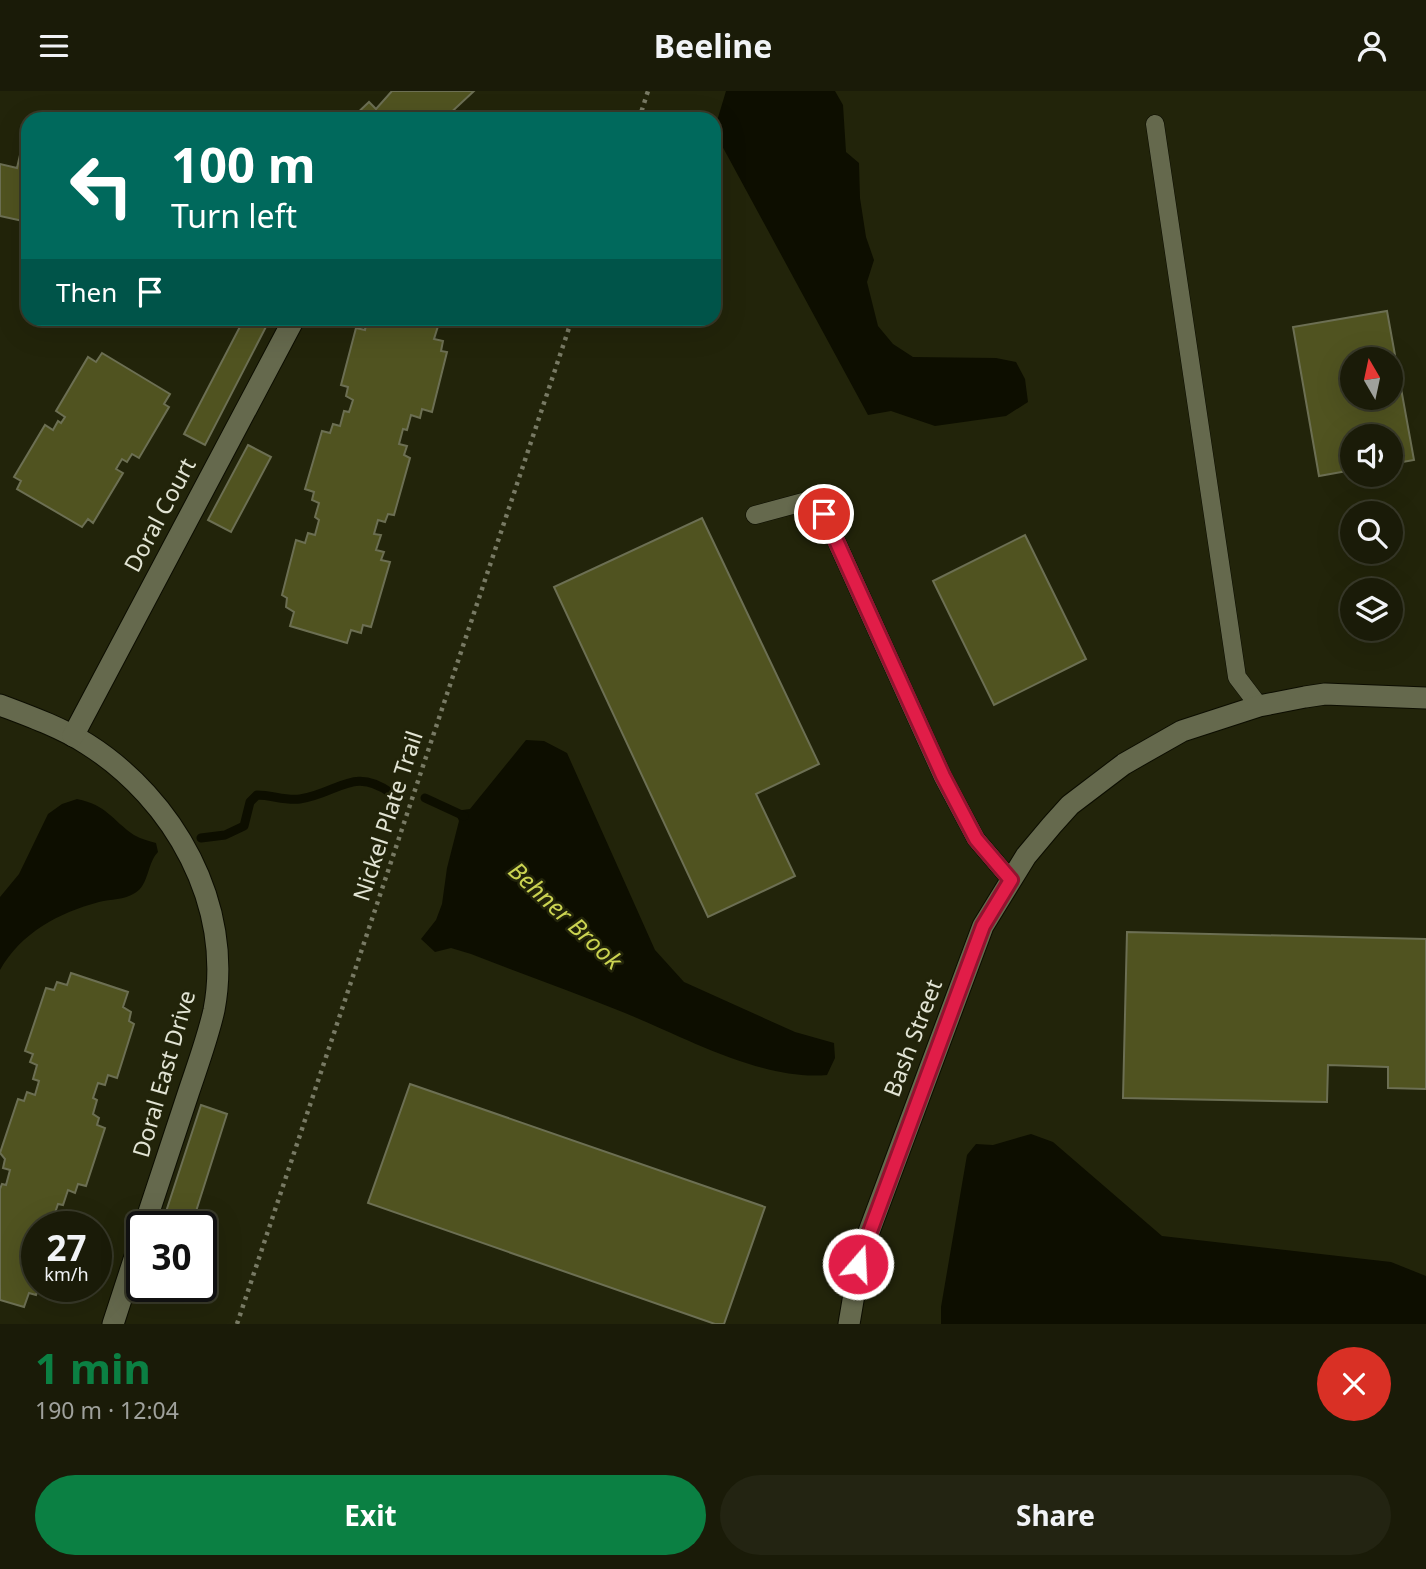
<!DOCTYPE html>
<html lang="en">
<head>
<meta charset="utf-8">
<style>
	:root { --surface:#1a1b08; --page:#232412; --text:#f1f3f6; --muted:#9fa19c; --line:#383929; --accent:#0b8043 }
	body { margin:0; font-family:"Noto Sans",sans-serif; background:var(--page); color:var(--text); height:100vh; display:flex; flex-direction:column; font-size:26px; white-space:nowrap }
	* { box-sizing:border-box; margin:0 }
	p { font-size:23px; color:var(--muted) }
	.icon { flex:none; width:38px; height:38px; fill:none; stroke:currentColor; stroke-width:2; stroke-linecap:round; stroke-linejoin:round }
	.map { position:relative; height:1233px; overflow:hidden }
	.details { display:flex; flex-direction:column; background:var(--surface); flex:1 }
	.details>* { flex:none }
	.guide { position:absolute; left:21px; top:21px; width:700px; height:214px; border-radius:21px; box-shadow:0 7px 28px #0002,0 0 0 2px var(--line); background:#00695c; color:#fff; overflow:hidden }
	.needle { width:46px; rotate:351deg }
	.controls { position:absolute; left:1340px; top:256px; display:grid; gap:14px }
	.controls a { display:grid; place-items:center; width:63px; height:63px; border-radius:50%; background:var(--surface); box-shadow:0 7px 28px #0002,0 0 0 2px var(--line); font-size:35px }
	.speed { position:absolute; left:21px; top:1120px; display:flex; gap:14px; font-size:35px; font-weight:700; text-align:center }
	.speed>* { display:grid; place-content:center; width:91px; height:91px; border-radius:50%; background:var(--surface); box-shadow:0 7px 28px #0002,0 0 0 2px var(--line); line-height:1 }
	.speed small { font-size:18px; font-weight:400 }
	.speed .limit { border:4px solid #111; border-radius:10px; background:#fff; color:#111 }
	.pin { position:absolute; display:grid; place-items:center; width:60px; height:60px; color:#fff; margin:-30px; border:4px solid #fff; border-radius:50%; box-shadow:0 2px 7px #0007 }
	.me { position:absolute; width:77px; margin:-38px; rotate:19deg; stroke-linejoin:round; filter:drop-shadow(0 0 5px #0008) }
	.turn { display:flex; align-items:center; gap:24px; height:147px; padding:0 35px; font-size:32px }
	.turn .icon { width:91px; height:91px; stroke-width:2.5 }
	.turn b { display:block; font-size:49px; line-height:60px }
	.then { display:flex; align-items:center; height:66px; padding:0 35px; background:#0003; gap:14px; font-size:26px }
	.round { display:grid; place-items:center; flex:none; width:74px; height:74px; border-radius:37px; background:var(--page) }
	.summary { display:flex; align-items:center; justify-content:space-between; height:119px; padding:0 35px }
	h1 { font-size:42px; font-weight:700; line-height:52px; color:var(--accent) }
	.button { display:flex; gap:14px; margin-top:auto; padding:14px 35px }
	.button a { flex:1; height:80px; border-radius:42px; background:var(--accent); color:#fff; font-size:28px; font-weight:700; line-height:80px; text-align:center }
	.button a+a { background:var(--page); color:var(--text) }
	header { display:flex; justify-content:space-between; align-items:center; height:91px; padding:0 35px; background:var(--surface); font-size:32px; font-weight:700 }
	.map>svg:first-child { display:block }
	.water { fill:#0d0e00 }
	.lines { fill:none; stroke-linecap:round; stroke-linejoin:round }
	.stream { stroke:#0d0e00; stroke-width:9 }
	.building { fill:#505320; stroke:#6c6f53; stroke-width:2; fill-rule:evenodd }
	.lane-casing { stroke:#0c0d00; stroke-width:19 }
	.street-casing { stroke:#0c0d00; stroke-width:23 }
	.path { stroke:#787a64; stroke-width:4.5; stroke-dasharray:3.5 5; stroke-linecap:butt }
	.lane { stroke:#65694d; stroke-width:18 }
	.street { stroke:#65694d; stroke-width:21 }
	.route-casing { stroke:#92132f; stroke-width:18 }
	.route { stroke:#e11d48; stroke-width:12 }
	.labels { text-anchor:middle; stroke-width:5; stroke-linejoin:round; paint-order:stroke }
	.street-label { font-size:23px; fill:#e2e4d4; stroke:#22240a }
	.water-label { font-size:24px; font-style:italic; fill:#cad351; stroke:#22240a }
</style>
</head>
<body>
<header><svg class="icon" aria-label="menu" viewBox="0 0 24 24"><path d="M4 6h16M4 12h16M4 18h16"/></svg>Beeline<svg class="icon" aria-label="person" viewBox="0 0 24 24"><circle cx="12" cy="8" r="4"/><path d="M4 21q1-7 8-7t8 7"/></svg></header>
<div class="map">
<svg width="1426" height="1233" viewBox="0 0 1426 1233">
	<rect width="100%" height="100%" fill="#22240a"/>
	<g class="water">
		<polygon points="726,0 835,0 843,14 846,61 859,72 860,107 866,146 874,169 867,191 878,235 893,253 913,266 996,267 1016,271 1025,288 1028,311 1006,325 935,335 891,320 868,324 714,40"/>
		<path d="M526,649L544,650L567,662L655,859L684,891L795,941L834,952L835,967L827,984C762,990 684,946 625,922C574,901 522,883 471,863L451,857L435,861L421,848L436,829L442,813L447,777L459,730L455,720L470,718Z"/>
		<path d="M77,708C107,714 112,729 134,744C141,748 149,750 156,752L158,761C147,772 149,794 135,802C124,809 111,808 99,811C58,822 21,842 0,879V806L19,783L48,723L62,713Z"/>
		<polygon points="1031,1043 1053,1051 1162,1145 1391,1171 1426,1185 1426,1233 941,1233 941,1216 967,1064 976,1053 993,1054"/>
	</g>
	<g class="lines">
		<g class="stream">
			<polyline points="425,707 464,725"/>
			<path d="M201,747L225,744L244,735L250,711L257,704C272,704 285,710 300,708C339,702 353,675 391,702"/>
		</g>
	</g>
	<g class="building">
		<polygon points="392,0 474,0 444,28 351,28 369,11 376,18"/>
		<polygon points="20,64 28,66 28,106 23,130 0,125 0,73 17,77"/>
		<path d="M1387,220L1414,369L1391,373V345H1353V379L1319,385L1293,236ZM1353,268H1391V306H1353Z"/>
		<polygon points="244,228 270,228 205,354 184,343"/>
		<polygon points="376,228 421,228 439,232 434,248 443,250 441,260 447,261 432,321 422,318 420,327 411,324 407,339 403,338 399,353 407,355 404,364 410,367 394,424 388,423 385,431 378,429 374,443 381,444 376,459 384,461 381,469 390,471 371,536 363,534 361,542 351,539 347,552 290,535 294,521 286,516 287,507 282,504 296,449 305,452 308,442 315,444 319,429 315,426 319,412 312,409 314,401 305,398 322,340 330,342 333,333 340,335 344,320 349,321 353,309 346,305 348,296 341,294 356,237 365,239 367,229 375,231"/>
		<polygon points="102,262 170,303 164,313 169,316 139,367 132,363 127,371 122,368 116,378 123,382 93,432 88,428 82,436 17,398 21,390 14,386 45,334 53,339 58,330 61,332 65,326 56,320 88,266 96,271"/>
		<polygon points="248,354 271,366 231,441 208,429"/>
		<polygon points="702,427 819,673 756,703 795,785 708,826 554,496"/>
		<polygon points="1025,444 1086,568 994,614 933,490"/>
		<polygon points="1127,841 1426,848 1426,998 1388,997 1388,976 1328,974 1327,1011 1123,1007"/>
		<polygon points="71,882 128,901 123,916 131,921 129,930 134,933 117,987 108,984 105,994 98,992 93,1007 97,1009 93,1023 99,1027 97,1034 105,1037 86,1095 78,1093 75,1102 68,1099 63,1114 58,1113 54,1125 61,1129 59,1136 37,1136 39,1195 36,1204 29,1202 24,1216 0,1209 0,1098 2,1093 6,1094 10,1079 3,1077 5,1068 0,1062 18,1008 24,1010 27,1001 35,1004 39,990 33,988 37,974 30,971 33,963 25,960 46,897 54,899 57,891 67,894"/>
		<polygon points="410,993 765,1116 724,1233 715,1233 368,1112"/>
		<polygon points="201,1014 227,1023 191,1136 161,1136"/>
	</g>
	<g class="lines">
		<g class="lane-casing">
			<g id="lane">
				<polyline points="1155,33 1237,586 1259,615"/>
				<polyline points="755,424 807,410 824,423 943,686 976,748 1011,789"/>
			</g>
		</g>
		<g class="street-casing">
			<g id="street">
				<path d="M0,614C29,625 60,636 87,653C174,708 234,814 214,919C208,946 198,973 189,1000C174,1045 159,1090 144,1136"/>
				<polyline points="73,645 294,228"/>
				<polyline points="113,1233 142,1144"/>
				<polyline points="849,1233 861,1162 983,835 1026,765 1052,734 1070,714 1124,673 1182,640 1259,615 1305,606 1325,603 1426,607"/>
			</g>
		</g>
		<g class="path">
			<polyline points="639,28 648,0"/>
			<polyline points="237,1233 572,228"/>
		</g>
		<use href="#lane" class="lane"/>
		<use href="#street" class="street"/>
	</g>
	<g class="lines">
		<g class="route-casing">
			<polyline id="route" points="824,423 943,685 976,748 1011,789 983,835 858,1173"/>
		</g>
		<use href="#route" class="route"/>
	</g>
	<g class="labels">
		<g class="street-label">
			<text transform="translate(160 424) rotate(-62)" y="8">Doral Court</text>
			<text transform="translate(388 725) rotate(-72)" y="8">Nickel Plate Trail</text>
			<text transform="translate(913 947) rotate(-69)" y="8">Bash Street</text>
			<text transform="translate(164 983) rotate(-74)" y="8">Doral East Drive</text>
		</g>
		<g class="water-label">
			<text transform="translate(565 825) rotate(43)" y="8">Behner Brook</text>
		</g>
	</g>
</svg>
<div class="controls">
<a><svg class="needle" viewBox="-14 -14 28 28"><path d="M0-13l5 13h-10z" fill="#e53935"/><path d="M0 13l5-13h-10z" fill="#9fa19c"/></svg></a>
<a><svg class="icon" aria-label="sound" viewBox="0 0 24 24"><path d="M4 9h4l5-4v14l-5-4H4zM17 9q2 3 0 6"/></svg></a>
<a><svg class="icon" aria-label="search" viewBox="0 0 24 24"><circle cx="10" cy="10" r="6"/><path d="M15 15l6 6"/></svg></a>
<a><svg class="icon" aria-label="layers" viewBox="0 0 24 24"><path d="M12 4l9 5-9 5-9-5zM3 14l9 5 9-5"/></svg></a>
</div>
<div class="speed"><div>27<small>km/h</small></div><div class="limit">30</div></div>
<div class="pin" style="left:824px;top:423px;background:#d93025"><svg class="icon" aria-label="arrive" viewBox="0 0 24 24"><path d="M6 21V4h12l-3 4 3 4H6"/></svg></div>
<svg class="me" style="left:858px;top:1173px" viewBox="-20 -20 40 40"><circle r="17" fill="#e11d48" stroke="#fff" stroke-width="3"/><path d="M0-11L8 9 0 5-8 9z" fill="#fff"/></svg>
<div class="guide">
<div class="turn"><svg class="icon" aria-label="left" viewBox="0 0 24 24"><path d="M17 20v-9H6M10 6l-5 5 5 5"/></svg><div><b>100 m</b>Turn left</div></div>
<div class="then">Then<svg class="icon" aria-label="arrive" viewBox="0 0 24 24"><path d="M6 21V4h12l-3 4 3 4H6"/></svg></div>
</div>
</div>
<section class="details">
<div class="summary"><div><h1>1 min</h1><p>190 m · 12:04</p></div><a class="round" style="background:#d93025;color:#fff"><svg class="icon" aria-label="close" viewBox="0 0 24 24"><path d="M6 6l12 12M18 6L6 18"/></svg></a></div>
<div class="button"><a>Exit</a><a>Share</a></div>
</section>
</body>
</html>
